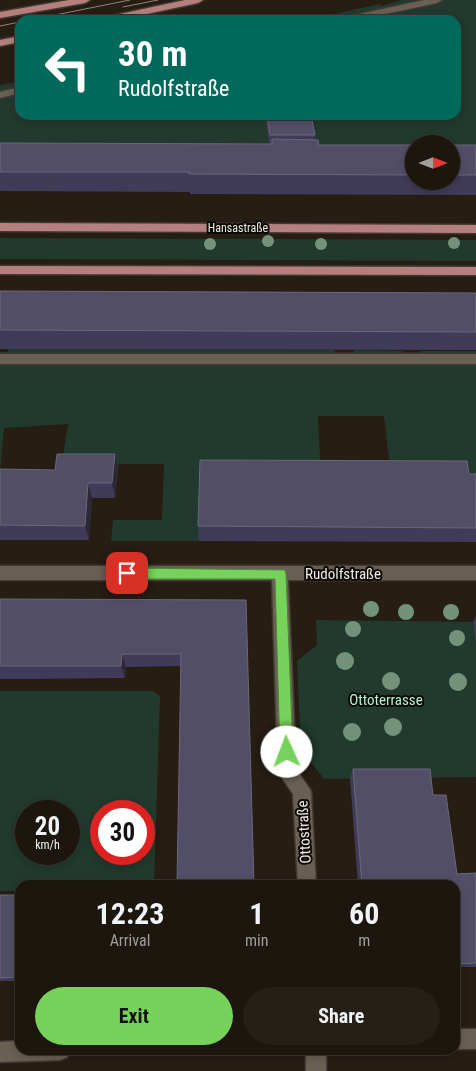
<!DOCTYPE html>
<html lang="en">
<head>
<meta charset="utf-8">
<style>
	:root { --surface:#1c160e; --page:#251f17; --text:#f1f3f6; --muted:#a09f9e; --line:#3a352e; --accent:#76d25a }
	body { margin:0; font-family:"Roboto Condensed",sans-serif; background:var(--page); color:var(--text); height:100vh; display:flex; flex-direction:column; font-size:19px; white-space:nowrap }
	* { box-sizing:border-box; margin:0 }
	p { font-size:16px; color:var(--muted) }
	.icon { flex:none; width:28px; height:28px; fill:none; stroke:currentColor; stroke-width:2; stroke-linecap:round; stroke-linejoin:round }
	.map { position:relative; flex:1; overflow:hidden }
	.drawer { position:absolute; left:15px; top:880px; width:445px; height:175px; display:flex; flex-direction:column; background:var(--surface); border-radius:15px; box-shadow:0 2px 8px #0003,0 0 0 1px var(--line) }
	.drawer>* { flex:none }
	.top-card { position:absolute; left:15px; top:15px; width:446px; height:105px; border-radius:15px; box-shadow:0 2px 8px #0003,0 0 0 1px var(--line); background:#00695c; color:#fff; overflow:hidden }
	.needle { width:32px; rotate:90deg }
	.tools { position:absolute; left:405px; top:135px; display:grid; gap:10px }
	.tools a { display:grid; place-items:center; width:55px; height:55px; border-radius:50%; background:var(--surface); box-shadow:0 2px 8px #0003,0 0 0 1px var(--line); font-size:25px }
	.speed { position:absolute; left:15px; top:800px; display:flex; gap:10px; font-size:25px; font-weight:700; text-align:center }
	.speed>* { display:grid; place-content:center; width:65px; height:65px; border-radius:50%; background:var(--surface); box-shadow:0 2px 8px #0003,0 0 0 1px var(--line); line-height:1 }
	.speed small { font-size:12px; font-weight:400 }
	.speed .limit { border:8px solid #d22; background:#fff; color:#111 }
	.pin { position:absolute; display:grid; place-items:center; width:42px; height:42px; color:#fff; margin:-21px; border-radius:10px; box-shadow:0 2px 8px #0006 }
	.me { position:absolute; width:55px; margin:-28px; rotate:358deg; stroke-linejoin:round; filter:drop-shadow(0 0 4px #0008) }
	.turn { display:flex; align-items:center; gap:18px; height:105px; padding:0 20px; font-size:22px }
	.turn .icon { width:65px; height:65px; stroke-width:2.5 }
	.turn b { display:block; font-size:35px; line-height:42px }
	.eta { display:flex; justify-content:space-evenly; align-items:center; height:85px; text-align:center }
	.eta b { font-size:30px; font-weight:700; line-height:35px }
	.cta { display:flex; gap:10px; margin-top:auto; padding:10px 20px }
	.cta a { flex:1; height:58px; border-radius:30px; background:var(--accent); color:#111; font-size:20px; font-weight:700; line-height:58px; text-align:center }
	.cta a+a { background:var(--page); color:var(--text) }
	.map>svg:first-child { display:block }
	.green { fill:#213a2d; fill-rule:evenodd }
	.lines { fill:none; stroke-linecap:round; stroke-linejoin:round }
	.minor-casing { stroke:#413933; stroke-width:3 }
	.major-casing { stroke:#413933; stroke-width:3 }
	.minor { fill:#695f52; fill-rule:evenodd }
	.major { fill:#b57f7d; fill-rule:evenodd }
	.tram { stroke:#8d867d; stroke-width:1 }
	.tree { fill:#72937a }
	.wall { fill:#3f3b58 }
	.shaded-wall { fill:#2d2736 }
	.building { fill:#524e67; stroke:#6b677a }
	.route { fill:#76d25a; stroke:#4d883a }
	.labels { text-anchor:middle; stroke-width:4; stroke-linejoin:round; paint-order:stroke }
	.far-street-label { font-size:12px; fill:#f1ebe4; stroke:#0c0805 }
	.street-label { font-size:15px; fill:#f1ebe4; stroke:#0c0805 }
	.park-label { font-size:15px; fill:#b1f4cf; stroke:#0c0805 }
</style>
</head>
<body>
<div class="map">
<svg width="476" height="1071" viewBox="0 0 476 1071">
	<rect width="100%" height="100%" fill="#261d13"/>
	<g class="green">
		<polygon points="401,0 476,0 476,165 451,165 451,144 414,144 414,165 0,163 0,85 20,81 20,115 265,115 266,123 308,115 456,115 456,20 306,20 380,4 382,6"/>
		<polygon points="0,238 476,240 476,261 0,259"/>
		<polygon points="8,349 335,350 335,353 353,353 354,350 402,351 403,353 420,353 420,351 476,351 476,490 391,476 384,416 318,416 321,475 201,476 199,541 111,541 113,520 162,520 164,464 119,464 118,469 61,469 68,424 4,428 0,471 0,352 8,352"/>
		<polygon points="316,620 473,622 476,644 476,777 324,779 301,749 297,661 317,645"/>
		<path d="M0,691H153L160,696L154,885H20V891H0ZM26,811H69V854H26ZM144,811V854H101V811Z"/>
	</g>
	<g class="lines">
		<g class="minor-casing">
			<g id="minor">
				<polygon points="424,0 442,0 437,3 358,20 340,20 345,17"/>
				<polygon points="20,87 20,93 0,98 0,92"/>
				<rect x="0" y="354" width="476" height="10"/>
				<polygon points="0,566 476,566 476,580 288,580 296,769 311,791 316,885 298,885 293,794 278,772 272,580 0,580"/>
				<rect x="455" y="1029" width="21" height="20"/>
				<polygon points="20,1041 20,1050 70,1050 67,1057 60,1060 0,1062 0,1042"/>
				<rect x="306" y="1050" width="20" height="21"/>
			</g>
		</g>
		<g class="major-casing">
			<g id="major">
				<polygon points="69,0 90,0 85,3 0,18 0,12"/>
				<polygon points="185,0 203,0 198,3 119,20 101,20 106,17"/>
				<polygon points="20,36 20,42 0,46 0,40"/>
				<polygon points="0,223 476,225 476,233 0,231"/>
				<polygon points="0,266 476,267 476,275 0,274"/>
			</g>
		</g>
		<use href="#minor" class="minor"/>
		<use href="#major" class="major"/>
		<g class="tram">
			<polyline points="123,7 158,0"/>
			<polyline points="30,20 130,0"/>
			<polyline points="0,26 20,22"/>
		</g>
	</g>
	<g class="tree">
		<circle cx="268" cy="241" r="6"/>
		<circle cx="454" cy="243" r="6"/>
		<circle cx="210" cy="244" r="6"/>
		<circle cx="321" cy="244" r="6"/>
		<circle cx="371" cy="609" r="8"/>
		<circle cx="406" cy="612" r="8"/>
		<circle cx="451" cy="612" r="8"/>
		<circle cx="353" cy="629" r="8"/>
		<circle cx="457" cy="638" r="8"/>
		<circle cx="345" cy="661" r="9"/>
		<circle cx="391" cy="681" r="9"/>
		<circle cx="458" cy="682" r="9"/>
		<circle cx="393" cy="727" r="9"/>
		<circle cx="352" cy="732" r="9"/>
	</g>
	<g class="wall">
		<polygon points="265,115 311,115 315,135 315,139 319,145 414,145 414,181 451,181 451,145 476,145 476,195 190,194 190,192 0,191 0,143 269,144"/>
		<polygon points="0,291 476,293 476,350 0,349"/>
		<polygon points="0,469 55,470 118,469 115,498 92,498 89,540 0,540"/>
		<polygon points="469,474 476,474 476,542 199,541 198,526"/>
		<polygon points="0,599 246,600 181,666 126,667 125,678 22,679 0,679"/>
		<polygon points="476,616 476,644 473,622"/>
		<polygon points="353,769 433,795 457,874 476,873 476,967 455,967 455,885 358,885 350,778"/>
		<rect x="0" y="895" width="20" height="86"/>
	</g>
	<g class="shaded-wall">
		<polygon points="115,454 118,469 115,498 112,483"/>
		<polygon points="88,483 92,498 89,540 85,526"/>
		<polygon points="122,654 126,667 125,678 121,666"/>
	</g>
	<g class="building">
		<polygon points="267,115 311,115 315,135 270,135"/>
		<polygon points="272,139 318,140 319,145 414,145 414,175 189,174 189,172 0,172 0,143 272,144"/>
		<rect x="451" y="145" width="25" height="30"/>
		<polygon points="0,291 476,293 476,332 0,330"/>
		<polygon points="57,454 115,454 112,483 88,483 85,526 0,525 0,469 55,470"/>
		<polygon points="200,460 467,461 469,474 476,474 476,528 198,526"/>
		<polygon points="0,599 246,600 254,885 177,885 181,654 122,654 121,666 0,666"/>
		<polygon points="353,769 430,769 433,795 446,795 457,874 476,873 476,963 455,964 455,885 362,885"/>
		<polygon points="0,895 20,895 20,977 0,978"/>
	</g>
	<polygon class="route" points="127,568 285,570 286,574 293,752 291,757 287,759 282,757 280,752 275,579 127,579 123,577 121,573 123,570"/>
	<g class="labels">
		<g class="far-street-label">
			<text x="238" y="232">Hansastraße</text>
		</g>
		<g class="street-label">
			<text x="343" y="579">Rudolfstraße</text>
			<text transform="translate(304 832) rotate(-93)" y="5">Ottostraße</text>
		</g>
		<g class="park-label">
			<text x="386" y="705">Ottoterrasse</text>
		</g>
	</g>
</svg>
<div class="tools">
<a><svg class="needle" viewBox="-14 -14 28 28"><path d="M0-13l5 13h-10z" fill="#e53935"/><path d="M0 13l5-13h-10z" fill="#a09f9e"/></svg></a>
</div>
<div class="speed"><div>20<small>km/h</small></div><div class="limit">30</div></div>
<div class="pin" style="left:127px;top:573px;background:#d93025"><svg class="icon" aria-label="arrive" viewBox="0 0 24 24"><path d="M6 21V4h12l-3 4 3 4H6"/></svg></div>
<svg class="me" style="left:287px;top:752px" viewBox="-20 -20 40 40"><circle r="19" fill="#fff"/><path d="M0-13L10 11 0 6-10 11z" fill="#76d25a"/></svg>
<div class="top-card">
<div class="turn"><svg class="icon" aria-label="left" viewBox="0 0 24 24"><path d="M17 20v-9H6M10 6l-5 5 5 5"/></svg><div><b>30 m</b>Rudolfstraße</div></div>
</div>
<section class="drawer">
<div class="eta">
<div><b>12:23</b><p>Arrival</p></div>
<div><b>1</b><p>min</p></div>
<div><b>60</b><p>m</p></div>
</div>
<div class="cta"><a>Exit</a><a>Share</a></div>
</section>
</div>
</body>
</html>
